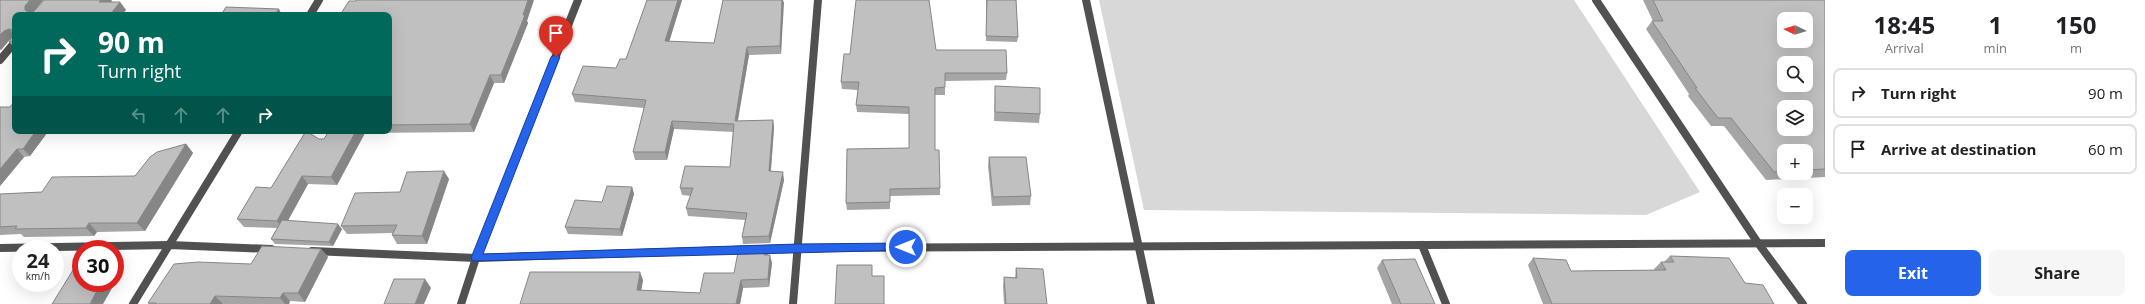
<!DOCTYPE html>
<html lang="en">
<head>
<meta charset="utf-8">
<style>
	:root { --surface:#fff; --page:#f6f6f6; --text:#202124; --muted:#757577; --line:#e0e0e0; --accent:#2563eb }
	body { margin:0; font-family:"Open Sans",sans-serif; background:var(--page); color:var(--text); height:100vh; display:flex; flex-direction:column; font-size:15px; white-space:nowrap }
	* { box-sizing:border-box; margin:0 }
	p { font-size:13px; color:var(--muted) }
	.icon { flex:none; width:22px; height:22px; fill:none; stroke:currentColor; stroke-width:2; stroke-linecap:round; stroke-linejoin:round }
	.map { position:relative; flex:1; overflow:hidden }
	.sheet { display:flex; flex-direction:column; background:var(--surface); width:320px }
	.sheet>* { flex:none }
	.guide { position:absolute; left:12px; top:12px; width:380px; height:122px; border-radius:8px; box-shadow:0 4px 16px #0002; background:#00695c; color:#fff; overflow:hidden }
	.needle { width:26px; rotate:275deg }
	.tools { position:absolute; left:1777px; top:12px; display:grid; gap:8px }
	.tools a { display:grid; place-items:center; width:36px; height:36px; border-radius:8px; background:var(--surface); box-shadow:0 4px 16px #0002; font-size:20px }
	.speed { position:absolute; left:12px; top:240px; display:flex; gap:8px; font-size:20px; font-weight:700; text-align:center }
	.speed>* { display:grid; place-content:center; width:52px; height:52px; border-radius:50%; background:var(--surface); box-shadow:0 4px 16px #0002; line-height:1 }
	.speed small { font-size:10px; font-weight:400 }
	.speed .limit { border:6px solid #d22; background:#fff; color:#111 }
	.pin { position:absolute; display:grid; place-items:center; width:34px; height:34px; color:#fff; margin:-41px -17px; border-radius:50% 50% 50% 0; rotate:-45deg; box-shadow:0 0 4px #0007 }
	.pin .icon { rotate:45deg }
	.me { position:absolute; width:44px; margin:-22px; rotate:270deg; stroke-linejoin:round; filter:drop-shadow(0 0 3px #0008) }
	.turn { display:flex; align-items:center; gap:14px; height:84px; padding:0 20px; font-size:18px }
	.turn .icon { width:52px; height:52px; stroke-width:2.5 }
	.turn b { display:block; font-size:28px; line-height:34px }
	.lanes { display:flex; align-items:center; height:38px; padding:0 20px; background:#0003; justify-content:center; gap:20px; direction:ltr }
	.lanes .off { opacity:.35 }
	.eta { display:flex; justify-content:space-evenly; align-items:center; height:68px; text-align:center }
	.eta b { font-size:24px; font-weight:700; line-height:28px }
	.action { display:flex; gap:8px; margin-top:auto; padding:8px 20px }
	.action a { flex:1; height:46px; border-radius:8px; background:var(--accent); color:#fff; font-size:16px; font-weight:700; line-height:46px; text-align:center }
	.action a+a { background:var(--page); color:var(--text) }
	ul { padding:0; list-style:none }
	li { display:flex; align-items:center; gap:12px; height:50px; margin:0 8px 6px; padding:0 12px; border:2px solid var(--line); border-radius:8px }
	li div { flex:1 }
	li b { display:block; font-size:15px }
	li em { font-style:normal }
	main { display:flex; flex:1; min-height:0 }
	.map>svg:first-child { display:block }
	.green { fill:#d8d8d8 }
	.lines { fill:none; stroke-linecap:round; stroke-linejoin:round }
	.street { stroke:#515151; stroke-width:8 }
	.wall { fill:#a5a5a5; fill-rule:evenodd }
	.shaded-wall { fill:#868686 }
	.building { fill:#c0c0c0; stroke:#868686; fill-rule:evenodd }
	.route { fill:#2563eb; stroke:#184099 }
</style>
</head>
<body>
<main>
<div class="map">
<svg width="1825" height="304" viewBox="0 0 1825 304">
	<rect width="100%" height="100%" fill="#fff"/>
	<polygon class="green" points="1099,0 1574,0 1700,192 1646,215 1144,210"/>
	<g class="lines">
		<g class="street">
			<polyline points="1086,0 1151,304"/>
			<polyline points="1596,0 1758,243 1803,304"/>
			<polyline points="310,15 319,0"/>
			<polyline points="0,60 15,42"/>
			<polyline points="1422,245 1446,304"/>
			<polyline points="0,248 169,245 271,249"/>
			<polyline points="312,251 476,258 798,248 1825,243"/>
			<polyline points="133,304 239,131"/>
			<polyline points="461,304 476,258 578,0"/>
			<polyline points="793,304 818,0"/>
		</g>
	</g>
	<g class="wall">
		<polygon points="0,0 43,0 34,11 44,0 111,0 112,1 111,2 120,2 126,10 15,15 15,48 9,42 11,38 1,50 0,50"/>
		<polygon points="647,0 682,0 669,41 714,43 723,0 783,0 781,54 749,55 738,121 773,120 774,128 771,171 784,180 770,243 743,244 742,237 745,220 688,216 686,208 691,196 682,195 680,188 730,167 733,132 674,129 667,160 635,160 633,152 644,108 575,102 572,94 616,68 626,59"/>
		<polygon points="986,0 1016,0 1018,37 1017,42 986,41"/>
		<path d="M1643,0H1825V177L1766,180L1724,126H1711L1688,96L1689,94L1646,29L1652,21H1653ZM1784,151H1806V173H1784Z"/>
		<polygon points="389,15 527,21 528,23 504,83 494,83 474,132 365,133 337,185 308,184 288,221 342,229 333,246 275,244 271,239 277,228 244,227 237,219 324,139 329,131 389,131"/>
		<polygon points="936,50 1007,73 1006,80 945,81 945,95 935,95 935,150 940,188 940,195 890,196 890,209 847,210 846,203 909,148 909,114 857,112 856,105 858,90 842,89 841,82 850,54"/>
		<polygon points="995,86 1040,114 1039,123 994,121"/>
		<polygon points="10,107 15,131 45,131 47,133 30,156 24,157 0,186"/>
		<polygon points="186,144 193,153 145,231 97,232 94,236 24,237 21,234 0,235 0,194 42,192 135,176"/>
		<polygon points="989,157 1031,196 1030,205 992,206 988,166"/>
		<polygon points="449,179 427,244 397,244 392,235 393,233 347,234 341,226"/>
		<polygon points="632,187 634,194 622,236 568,234 565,227 602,202"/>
		<polygon points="321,249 328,257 305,302 290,301 289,304 149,304 148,303 251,264"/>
		<polygon points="768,255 772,263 769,287 743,288 740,304 520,304 643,280 641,290 700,293 734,273"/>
		<polygon points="1670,256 1745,283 1774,304 1543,304 1528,265 1533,258 1571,271 1654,270 1654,269 1661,262 1664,262"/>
		<polygon points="1382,260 1435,304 1392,304 1377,268"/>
		<polygon points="1016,268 1047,304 1004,304 1003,286 1004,277 1015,278"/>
	</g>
	<g class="shaded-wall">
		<polygon points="30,0 43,0 32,14 32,15 25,10 25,6"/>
		<polygon points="101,0 111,0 112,1 105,10 99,2"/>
		<polygon points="528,0 534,0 527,21 528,23 504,83 501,75"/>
		<polygon points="678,0 682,0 667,49 665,41"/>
		<polygon points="782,0 783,0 784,3 781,54 780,46"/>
		<polygon points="120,2 126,10 122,15 110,15"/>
		<polygon points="279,9 282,15 274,15"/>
		<polygon points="9,29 15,36 11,38 1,50 0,48 0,35 4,31"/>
		<polygon points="747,47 749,55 736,129 735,121"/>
		<polygon points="490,75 494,83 474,132 470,124"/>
		<polygon points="773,120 774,128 770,179 769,171"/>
		<polygon points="672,121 674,129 667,160 665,152"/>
		<polygon points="34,131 45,131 47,133 30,156 23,149"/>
		<polygon points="356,131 363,131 365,133 337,185 331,177"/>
		<polygon points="186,144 193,153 145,231 137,223"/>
		<polygon points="17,149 24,157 0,186 0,169"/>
		<polygon points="444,171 449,179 427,244 422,236"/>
		<polygon points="783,172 784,180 770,243 769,236"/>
		<polygon points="302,176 308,184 283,229 277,221"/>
		<polygon points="632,187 634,194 622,236 620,229"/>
		<polygon points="89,223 97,232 94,236 86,228"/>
		<polygon points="338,224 342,229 333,246 329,242"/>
		<polygon points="766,246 768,254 766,263 764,255"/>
		<polygon points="321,249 328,257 305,302 298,293"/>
		<polygon points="770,255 772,263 769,287 768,279"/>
		<polygon points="115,272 119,276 103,304 90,304 101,283 115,283"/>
		<polygon points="640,272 643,280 640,298 637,290"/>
		<polygon points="425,279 431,288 424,304 415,304"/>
		<polygon points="741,280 743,288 740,304 736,304"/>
		<polygon points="283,293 290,301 289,304 285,304 280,298"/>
		<polygon points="215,296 223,304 210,304"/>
	</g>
	<g class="building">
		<polygon points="0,0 30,0 25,6 25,10 30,13 34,11 44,0 101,0 99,2 120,2 110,15 15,15 15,41 9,42 13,35 12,30 9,29 4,31 0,35"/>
		<polygon points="356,0 528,0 523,15 525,15 501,75 490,75 470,124 389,125 389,15 340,15 349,1 356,1"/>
		<polygon points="647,0 678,0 665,41 714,43 723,0 782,0 780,46 747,47 735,121 773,120 769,171 783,172 769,236 742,237 747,213 686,208 693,188 680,188 685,166 730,167 734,124 672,121 665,152 633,152 646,100 572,94 583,66 616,68 620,59 626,59"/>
		<polygon points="856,0 929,0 936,50 1006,50 1007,73 945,73 945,87 935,88 935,150 939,150 940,188 890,189 890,202 846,203 847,149 909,148 909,107 856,105 859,82 841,82 844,54 850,54"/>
		<polygon points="987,0 1016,0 1018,37 986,36"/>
		<path d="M1653,0H1825V169L1806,170V151H1784V171L1774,172L1731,118H1718L1695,88H1697L1652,21H1663ZM1784,19H1806V41H1784ZM1784,63H1806V85H1784ZM1784,107H1806V129H1784Z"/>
		<polygon points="226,7 279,9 274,15 221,15"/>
		<polygon points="995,86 1040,88 1040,114 995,112"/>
		<polygon points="15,101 15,131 36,131 23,149 17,149 0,169 0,107 10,107"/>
		<polygon points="306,131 319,139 324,139 329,131 356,131 331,177 302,176 277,221 237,219 256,187 271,188"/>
		<polygon points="186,144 137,223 89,223 86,228 15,229 17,226 0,227 0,194 42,192 52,177 135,176 150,157 157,152"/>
		<polygon points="989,157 1026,157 1031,196 993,197"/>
		<polygon points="444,171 422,236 392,235 397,225 341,226 355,193 400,192 407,172"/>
		<polygon points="607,186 632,187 620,229 565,227 575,200 602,202"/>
		<polygon points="282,220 338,224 329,242 271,239"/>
		<polygon points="262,246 321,249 298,293 283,293 280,298 215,296 210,304 156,304 156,303 148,303 174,264 198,262 251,264"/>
		<polygon points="766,246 764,255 770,255 768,279 741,280 736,304 520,304 530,272 640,272 637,290 700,293 704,273 734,273 739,247"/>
		<polygon points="1670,256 1729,258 1745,283 1763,285 1774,304 1552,304 1533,258 1566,260 1571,271 1666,270 1661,262 1674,262"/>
		<polygon points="1415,259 1435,304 1401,304 1382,260"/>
		<polygon points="837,265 872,265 872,276 884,276 884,304 835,304"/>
		<polygon points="1016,268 1043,269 1047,304 1006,304 1004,277 1017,278"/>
		<polygon points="81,269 81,283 101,283 90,304 52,304 73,270"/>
		<polygon points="394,279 425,279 415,304 384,304"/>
	</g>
	<polygon class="route" points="556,54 560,57 483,254 798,244 906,243 910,245 910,250 473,261 471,258 551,57"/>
</svg>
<div class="tools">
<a><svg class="needle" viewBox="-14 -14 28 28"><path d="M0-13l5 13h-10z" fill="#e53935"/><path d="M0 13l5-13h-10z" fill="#757577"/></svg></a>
<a><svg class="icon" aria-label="search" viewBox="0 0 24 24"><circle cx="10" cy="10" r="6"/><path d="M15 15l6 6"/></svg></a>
<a><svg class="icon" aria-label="layers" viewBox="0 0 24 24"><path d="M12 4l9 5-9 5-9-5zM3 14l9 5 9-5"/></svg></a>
<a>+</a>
<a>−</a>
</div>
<div class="speed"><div>24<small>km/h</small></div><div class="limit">30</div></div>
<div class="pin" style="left:556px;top:57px;background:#d93025"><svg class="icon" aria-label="arrive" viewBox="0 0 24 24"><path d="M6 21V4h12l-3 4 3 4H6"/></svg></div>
<svg class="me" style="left:906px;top:247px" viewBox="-20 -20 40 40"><circle r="17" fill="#2563eb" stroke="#fff" stroke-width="3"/><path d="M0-11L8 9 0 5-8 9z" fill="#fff"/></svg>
<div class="guide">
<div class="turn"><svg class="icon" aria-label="right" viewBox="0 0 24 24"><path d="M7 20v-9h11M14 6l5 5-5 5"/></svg><div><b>90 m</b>Turn right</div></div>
<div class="lanes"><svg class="icon off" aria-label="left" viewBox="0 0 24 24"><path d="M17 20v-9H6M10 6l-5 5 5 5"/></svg><svg class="icon off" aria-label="ahead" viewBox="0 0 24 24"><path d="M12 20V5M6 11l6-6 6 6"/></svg><svg class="icon off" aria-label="ahead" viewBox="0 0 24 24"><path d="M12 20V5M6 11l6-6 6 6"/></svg><svg class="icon" aria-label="right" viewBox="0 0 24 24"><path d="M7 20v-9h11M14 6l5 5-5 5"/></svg></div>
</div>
</div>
<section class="sheet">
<div class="eta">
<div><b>18:45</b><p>Arrival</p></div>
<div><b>1</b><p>min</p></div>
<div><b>150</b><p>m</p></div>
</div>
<ul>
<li><svg class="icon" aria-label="right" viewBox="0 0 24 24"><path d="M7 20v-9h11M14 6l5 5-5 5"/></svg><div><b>Turn right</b></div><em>90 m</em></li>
<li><svg class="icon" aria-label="arrive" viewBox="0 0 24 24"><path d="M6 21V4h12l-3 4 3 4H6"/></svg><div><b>Arrive at destination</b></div><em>60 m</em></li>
</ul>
<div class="action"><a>Exit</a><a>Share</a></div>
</section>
</main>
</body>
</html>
